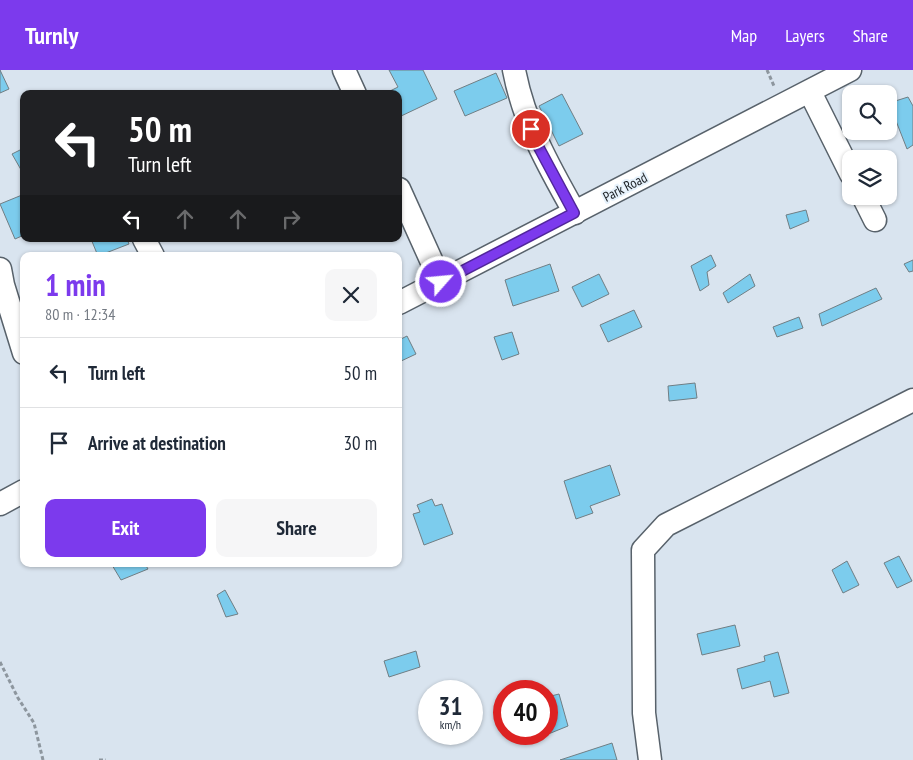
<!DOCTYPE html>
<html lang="en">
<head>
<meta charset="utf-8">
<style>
	:root { --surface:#fff; --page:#f6f6f7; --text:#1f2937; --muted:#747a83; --line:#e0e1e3; --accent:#7c3aed }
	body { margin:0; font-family:"PT Sans Narrow",sans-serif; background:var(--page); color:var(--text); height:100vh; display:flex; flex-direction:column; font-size:19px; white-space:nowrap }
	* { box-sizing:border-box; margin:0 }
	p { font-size:16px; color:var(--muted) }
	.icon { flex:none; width:28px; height:28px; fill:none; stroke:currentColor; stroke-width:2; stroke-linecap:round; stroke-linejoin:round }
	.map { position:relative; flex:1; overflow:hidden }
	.sheet { position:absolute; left:20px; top:182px; width:382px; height:315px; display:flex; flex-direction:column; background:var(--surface); border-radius:10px; box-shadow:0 1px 4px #0004 }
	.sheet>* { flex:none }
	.top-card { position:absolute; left:20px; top:20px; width:382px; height:152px; border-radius:10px; box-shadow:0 1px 4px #0004; background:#202124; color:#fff; overflow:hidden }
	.buttons { position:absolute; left:842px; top:15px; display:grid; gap:10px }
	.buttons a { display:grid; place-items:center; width:55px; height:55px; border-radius:10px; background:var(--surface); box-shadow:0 1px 4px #0004; font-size:25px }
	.speed { position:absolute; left:418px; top:610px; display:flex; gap:10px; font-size:25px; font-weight:700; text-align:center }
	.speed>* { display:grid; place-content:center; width:65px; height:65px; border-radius:50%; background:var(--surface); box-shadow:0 1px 4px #0004; line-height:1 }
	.speed small { font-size:12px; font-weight:400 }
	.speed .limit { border:8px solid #d22; background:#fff; color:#111 }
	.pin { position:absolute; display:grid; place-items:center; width:42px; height:42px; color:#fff; margin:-21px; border:2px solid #fff; border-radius:50%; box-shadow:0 1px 5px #0007 }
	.me { position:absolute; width:55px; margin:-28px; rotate:63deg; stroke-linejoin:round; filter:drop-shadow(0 0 4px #0008) }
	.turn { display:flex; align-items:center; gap:18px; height:105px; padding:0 25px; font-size:22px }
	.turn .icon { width:65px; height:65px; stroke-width:2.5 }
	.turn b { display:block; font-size:35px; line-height:42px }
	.lanes { display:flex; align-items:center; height:48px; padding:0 25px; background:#0003; justify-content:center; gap:25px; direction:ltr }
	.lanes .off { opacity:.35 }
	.round { display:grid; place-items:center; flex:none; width:52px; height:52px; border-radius:10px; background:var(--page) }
	.overview { display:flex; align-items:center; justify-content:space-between; height:85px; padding:0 25px }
	h1 { font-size:30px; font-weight:700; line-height:38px; color:var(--accent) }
	.cta { display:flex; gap:10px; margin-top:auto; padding:10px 25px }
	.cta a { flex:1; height:58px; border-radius:10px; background:var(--accent); color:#fff; font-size:20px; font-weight:700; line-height:58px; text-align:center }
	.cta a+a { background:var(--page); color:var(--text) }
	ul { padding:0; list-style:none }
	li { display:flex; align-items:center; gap:15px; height:70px; padding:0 25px; border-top:1px solid var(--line) }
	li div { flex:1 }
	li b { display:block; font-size:19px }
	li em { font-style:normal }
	header { display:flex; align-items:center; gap:30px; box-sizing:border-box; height:70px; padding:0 25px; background:var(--accent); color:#fff }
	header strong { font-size:24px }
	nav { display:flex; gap:28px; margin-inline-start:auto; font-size:18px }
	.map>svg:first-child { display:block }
	.building { fill:#7ccced; stroke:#707e84 }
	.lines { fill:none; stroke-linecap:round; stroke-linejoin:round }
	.minor-casing { stroke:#58626b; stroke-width:25 }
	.path { stroke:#8d969e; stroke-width:3; stroke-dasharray:4 2.5; stroke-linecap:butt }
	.minor { stroke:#fff; stroke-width:22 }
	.route-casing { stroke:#51269a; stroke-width:12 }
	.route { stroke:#7c3aed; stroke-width:9 }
	.labels { text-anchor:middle; stroke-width:4; stroke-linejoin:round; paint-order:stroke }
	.street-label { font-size:14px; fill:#1b1f23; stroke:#e6f2fc }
</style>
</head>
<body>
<header>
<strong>Turnly</strong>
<nav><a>Map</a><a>Layers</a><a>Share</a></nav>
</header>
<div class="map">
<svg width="913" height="690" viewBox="0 0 913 690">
	<rect width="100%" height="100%" fill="#d9e4ef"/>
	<g class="building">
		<polygon points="0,0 9,19 0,23"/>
		<polygon points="389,0 423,0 437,29 399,47 399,24 384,24 398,17"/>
		<polygon points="496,3 507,28 465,46 454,21"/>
		<polygon points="562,24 583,64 559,76 539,36"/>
		<polygon points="908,27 913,36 913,75 907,79 889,33"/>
		<polygon points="24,78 24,105 12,84"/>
		<polygon points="22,125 24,131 24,165 15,169 0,134"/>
		<polygon points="806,140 809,151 790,159 786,145"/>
		<polygon points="91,169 127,169 129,174 98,186"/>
		<polygon points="711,185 716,196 707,202 709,215 700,221 691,196"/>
		<polygon points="913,190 913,201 909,202 904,194"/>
		<polygon points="550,194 559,221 513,236 505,210"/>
		<polygon points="599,204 609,224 582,237 572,217"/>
		<polygon points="750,204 755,216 728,233 723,223"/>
		<polygon points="876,218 882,229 822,256 819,244"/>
		<polygon points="634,240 642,257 608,272 600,255"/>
		<polygon points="799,247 803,258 777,267 773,257"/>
		<polygon points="512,262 519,284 502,290 494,267"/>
		<polygon points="407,266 416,284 399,292 399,270"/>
		<polygon points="695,313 697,328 669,331 668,316"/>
		<polygon points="610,395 620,425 590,436 593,443 576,449 564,411"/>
		<polygon points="432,429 435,436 442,434 453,464 424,475 413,444 420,442 417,435"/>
		<polygon points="899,486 912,511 897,518 884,493"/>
		<polygon points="847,491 859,515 843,523 832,500"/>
		<polygon points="145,494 148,499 121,510 112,495"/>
		<polygon points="225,520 238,544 226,547 217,525"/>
		<polygon points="735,555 740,576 702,585 697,564"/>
		<polygon points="416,581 420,597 389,607 384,591"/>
		<polygon points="778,582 789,623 774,627 770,611 742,619 737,599 765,591 764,586"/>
		<polygon points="559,624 568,656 531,671 528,664 546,664 546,636 549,635 547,627"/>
		<polygon points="612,673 617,690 560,690"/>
	</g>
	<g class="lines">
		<g class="minor-casing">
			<g id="minor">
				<polyline points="344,0 355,24"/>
				<path d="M514,0C524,53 549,97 575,143"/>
				<polyline points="810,22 851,104"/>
				<polyline points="399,119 441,212"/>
				<polyline points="863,126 875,150"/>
				<polyline points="144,169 153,186"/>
				<polyline points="0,199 3,215 24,283"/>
				<polyline points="399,233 850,0"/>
				<polyline points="0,434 24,421"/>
				<polyline points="650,690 644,643 643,480 666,455 913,330"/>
			</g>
		</g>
		<g class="path">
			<polyline points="767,0 774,16"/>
			<polyline points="0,592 18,628 34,653 43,690"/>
			<polyline points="99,690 106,690"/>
		</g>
		<use href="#minor" class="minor"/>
	</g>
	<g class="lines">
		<g class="route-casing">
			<polyline id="route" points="441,212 574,143 537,74 531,59"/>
		</g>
		<use href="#route" class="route"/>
	</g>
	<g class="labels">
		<g class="street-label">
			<text transform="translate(625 117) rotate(-27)" y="5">Park Road</text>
		</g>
	</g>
</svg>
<div class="buttons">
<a><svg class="icon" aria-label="search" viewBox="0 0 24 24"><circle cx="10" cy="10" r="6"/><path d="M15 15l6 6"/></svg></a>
<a><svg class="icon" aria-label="layers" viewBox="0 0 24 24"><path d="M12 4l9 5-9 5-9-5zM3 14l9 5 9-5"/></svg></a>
</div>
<div class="speed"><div>31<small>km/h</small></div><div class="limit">40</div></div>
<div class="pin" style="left:531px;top:59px;background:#d93025"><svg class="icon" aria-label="arrive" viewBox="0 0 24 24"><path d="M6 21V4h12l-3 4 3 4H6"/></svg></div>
<svg class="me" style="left:441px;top:212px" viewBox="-20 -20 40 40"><circle r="17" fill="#7c3aed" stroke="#fff" stroke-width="3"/><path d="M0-11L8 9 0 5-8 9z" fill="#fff"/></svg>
<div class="top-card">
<div class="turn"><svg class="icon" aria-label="left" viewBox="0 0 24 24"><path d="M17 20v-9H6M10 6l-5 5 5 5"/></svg><div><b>50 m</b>Turn left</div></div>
<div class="lanes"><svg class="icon" aria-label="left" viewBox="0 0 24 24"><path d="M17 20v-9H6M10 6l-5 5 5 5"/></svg><svg class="icon off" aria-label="ahead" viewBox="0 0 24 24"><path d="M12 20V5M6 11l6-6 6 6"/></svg><svg class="icon off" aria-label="ahead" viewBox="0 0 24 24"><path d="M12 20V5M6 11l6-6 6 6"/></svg><svg class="icon off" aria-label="right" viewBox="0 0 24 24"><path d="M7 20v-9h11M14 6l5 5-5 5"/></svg></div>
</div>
<section class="sheet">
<div class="overview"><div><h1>1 min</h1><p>80 m · 12:34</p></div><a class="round"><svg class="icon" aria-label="close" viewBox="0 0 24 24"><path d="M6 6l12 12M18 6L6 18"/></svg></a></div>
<ul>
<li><svg class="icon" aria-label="left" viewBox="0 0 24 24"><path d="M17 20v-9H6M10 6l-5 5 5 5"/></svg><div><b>Turn left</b></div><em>50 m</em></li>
<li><svg class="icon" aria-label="arrive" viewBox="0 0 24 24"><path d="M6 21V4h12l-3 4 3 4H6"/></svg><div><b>Arrive at destination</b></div><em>30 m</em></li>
</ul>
<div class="cta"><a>Exit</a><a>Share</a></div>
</section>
</div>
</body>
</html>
